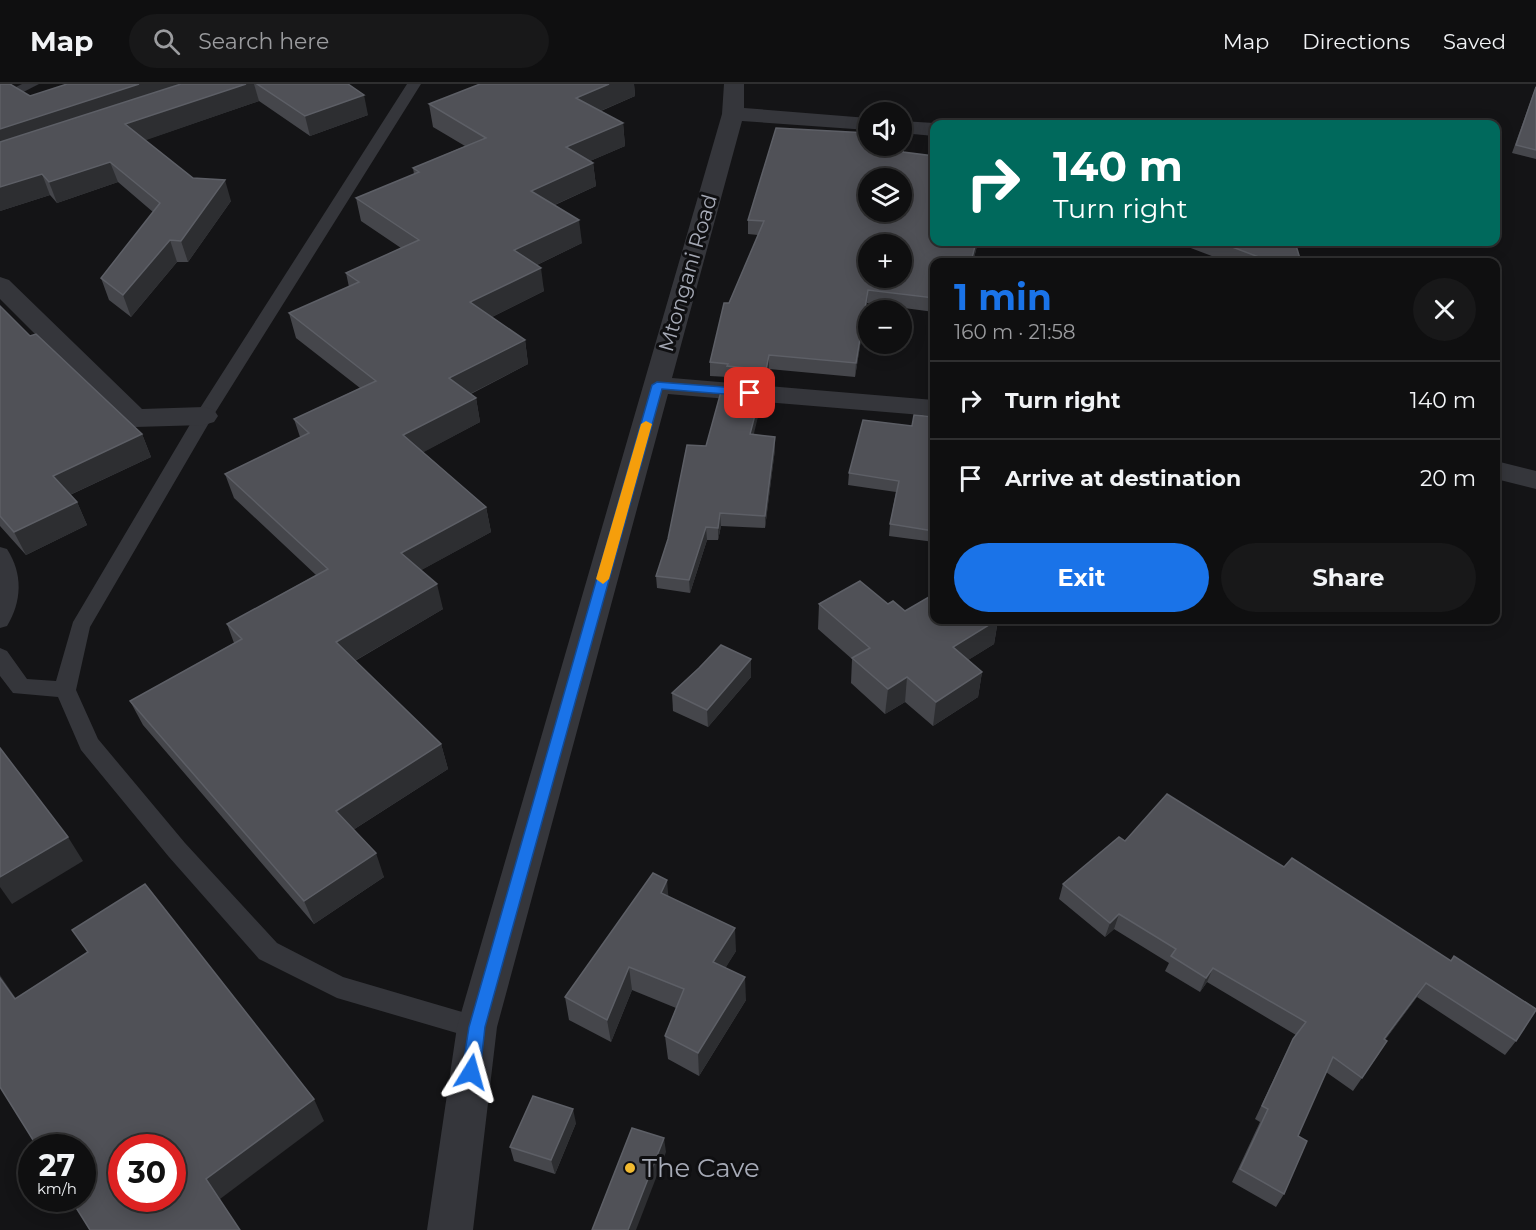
<!DOCTYPE html>
<html lang="en">
<head>
<meta charset="utf-8">
<style>
	:root { --surface:#0f0f10; --page:#181819; --text:#f1f3f6; --muted:#9b9c9f; --line:#2f2f30; --accent:#1a73e8 }
	body { margin:0; font-family:Montserrat,sans-serif; background:var(--page); color:var(--text); height:100vh; display:flex; flex-direction:column; font-size:22px; white-space:nowrap }
	* { box-sizing:border-box; margin:0 }
	p { font-size:20px; color:var(--muted) }
	.icon { flex:none; width:33px; height:33px; fill:none; stroke:currentColor; stroke-width:2; stroke-linecap:round; stroke-linejoin:round }
	.map { position:relative; flex:1; overflow:hidden }
	.details { position:absolute; left:930px; top:174px; width:570px; height:366px; display:flex; flex-direction:column; background:var(--surface); border-radius:12px; box-shadow:0 3px 15px #0003,0 0 0 2px var(--line) }
	.details>* { flex:none }
	.top-card { position:absolute; left:930px; top:36px; width:570px; height:126px; border-radius:12px; box-shadow:0 3px 15px #0003,0 0 0 2px var(--line); background:#00695c; color:#fff; overflow:hidden }
	.buttons { position:absolute; left:858px; top:18px; display:grid; gap:12px }
	.buttons a { display:grid; place-items:center; width:54px; height:54px; border-radius:50%; background:var(--surface); box-shadow:0 3px 15px #0003,0 0 0 2px var(--line); font-size:30px }
	.speed { position:absolute; left:18px; top:1050px; display:flex; gap:12px; font-size:30px; font-weight:700; text-align:center }
	.speed>* { display:grid; place-content:center; width:78px; height:78px; border-radius:50%; background:var(--surface); box-shadow:0 3px 15px #0003,0 0 0 2px var(--line); line-height:1 }
	.speed small { font-size:15px; font-weight:400 }
	.speed .limit { border:9px solid #d22; background:#fff; color:#111 }
	.pin { position:absolute; display:grid; place-items:center; width:51px; height:51px; color:#fff; margin:-26px; border-radius:12px; box-shadow:0 3px 9px #0006 }
	.me { position:absolute; width:66px; margin:-33px; rotate:8deg; stroke-linejoin:round; filter:drop-shadow(0 0 4px #0008) }
	.turn { display:flex; align-items:center; gap:21px; height:126px; padding:0 24px; font-size:27px }
	.turn .icon { width:78px; height:78px; stroke-width:2.5 }
	.turn b { display:block; font-size:42px; line-height:51px }
	.round { display:grid; place-items:center; flex:none; width:63px; height:63px; border-radius:32px; background:var(--page) }
	.overview { display:flex; align-items:center; justify-content:space-between; height:102px; padding:0 24px }
	h1 { font-size:36px; font-weight:700; line-height:45px; color:var(--accent) }
	.cta { display:flex; gap:12px; margin-top:auto; padding:12px 24px }
	.cta a { flex:1; height:69px; border-radius:36px; background:var(--accent); color:#fff; font-size:24px; font-weight:700; line-height:69px; text-align:center }
	.cta a+a { background:var(--page); color:var(--text) }
	ul { padding:0; list-style:none }
	li { display:flex; align-items:center; gap:18px; height:78px; padding:0 24px; border-top:2px solid var(--line) }
	li div { flex:1 }
	li b { display:block; font-size:22px }
	li em { font-style:normal }
	header { display:flex; align-items:center; gap:36px; box-sizing:border-box; height:84px; padding:0 30px; background:var(--surface); border-bottom:2px solid var(--line) }
	header strong { font-size:28px }
	nav { display:flex; gap:33px; margin-inline-start:auto; font-size:21px }
	.search { width:420px; height:54px; background:var(--page); display:flex; align-items:center; gap:15px; box-sizing:border-box; padding:0 21px; border-radius:33px; color:var(--muted); font-size:22px }
	.map>svg:first-child { display:block }
	.lines { fill:none; stroke-linecap:round; stroke-linejoin:round }
	.lane { fill:#35363b; fill-rule:evenodd }
	.street { fill:#35363b; fill-rule:evenodd }
	.wall { fill:#45464b }
	.shaded-wall { fill:#2d2e31 }
	.building { fill:#505157; stroke:#5d5f66; stroke-width:1.5; fill-rule:evenodd }
	.route { fill:#1a73e8; stroke:#114b97; stroke-width:1.5 }
	.slow { fill:#f59e0b }
	.poi-dot { fill:#f2ba30; stroke:#0f0f11; stroke-width:2 }
	.labels { text-anchor:middle; stroke-width:6; stroke-linejoin:round; paint-order:stroke }
	.street-label { font-size:21px; fill:#a6aab6; stroke:#0f0f11 }
	.near-poi-label { font-size:26px; fill:#a6aab6; stroke:#0f0f11; text-anchor:start }
</style>
</head>
<body>
<header>
<strong>Map</strong>
<div class="search"><svg class="icon" aria-label="search" viewBox="0 0 24 24"><circle cx="10" cy="10" r="6"/><path d="M15 15l6 6"/></svg>Search here</div>
<nav><a>Map</a><a>Directions</a><a>Saved</a></nav>
</header>
<div class="map">
<svg width="1536" height="1146" viewBox="0 0 1536 1146">
	<rect width="100%" height="100%" fill="#141416"/>
	<g class="lines">
		<g class="lane">
			<polygon points="22,0 39,0 0,20 0,11"/>
			<polygon points="407,0 421,0 213,332 90,543 76,606 98,655 185,759 277,859 343,893 486,935 490,943 486,951 477,955 337,914 259,875 169,773 81,666 58,613 13,609 0,592 0,564 7,567 27,595 56,597 73,538 195,332"/>
			<path d="M0,463L7,465C23,490 22,517 7,542L0,544Z"/>
		</g>
		<g class="street">
			<polygon points="724,0 744,0 744,24 868,34 868,46 742,37 672,294 934,316 934,332 668,310 497,943 473,1146 427,1146 457,943 722,30"/>
			<polygon points="902,37 934,39 938,40 934,40 934,52 902,49"/>
			<polygon points="0,193 9,196 142,325 204,323 214,326 218,332 214,338 204,341 135,343 125,340 0,215"/>
			<polygon points="1496,377 1536,387 1536,405 1496,395"/>
		</g>
	</g>
	<g class="wall">
		<polygon points="0,0 30,12 67,0 348,0 368,31 310,52 259,17 145,56 193,94 231,117 188,178 177,178 131,233 109,216 101,194 153,128 118,98 57,119 50,111 0,127"/>
		<polygon points="480,0 634,0 635,12 601,27 623,39 625,62 590,77 593,79 596,102 555,121 582,159 537,181 544,207 492,233 525,256 528,280 471,310 476,314 480,338 423,368 486,423 491,448 421,486 443,525 355,577 441,660 448,685 353,746 384,793 314,840 143,641 130,617 234,559 227,540 316,491 234,414 225,390 300,353 294,335 360,304 296,254 289,229 349,203 346,189 401,164 361,137 356,114 414,90 413,84 465,62 433,43 429,20"/>
		<polygon points="1536,2 1536,75 1512,69"/>
		<polygon points="904,68 978,158 973,178 934,178 934,228 867,219 855,293 769,285 766,300 728,296 728,293 710,292 710,278 729,219 758,151 748,150 748,136"/>
		<polygon points="1175,158 1295,158 1301,178 1215,178 1217,174"/>
		<polygon points="0,222 30,252 142,350 151,373 70,411 77,418 87,441 26,471 0,442"/>
		<polygon points="761,308 761,320 753,350 775,365 765,444 721,442 718,456 707,456 690,509 657,504 656,492 668,455 706,362"/>
		<polygon points="934,333 934,458 889,452 890,440 896,408 848,401 849,389 912,342"/>
		<polygon points="819,520 888,520 905,527 934,536 998,536 994,560 968,576 982,588 978,613 933,642 905,618 885,630 851,599 852,575 818,545"/>
		<polygon points="751,575 751,593 708,643 673,627 672,609 699,584"/>
		<polygon points="1167,710 1516,957 1505,971 1417,913 1385,956 1378,971 1353,1007 1326,988 1298,1052 1284,1110 1276,1123 1232,1098 1260,1038 1255,1035 1286,969 1296,951 1207,898 1200,908 1165,887 1169,879 1114,845 1105,853 1059,815 1063,800 1125,757"/>
		<polygon points="668,813 736,867 725,884 746,916 699,992 668,975 665,952 676,924 632,906 611,958 569,936 565,913"/>
		<polygon points="576,1039 555,1090 514,1077 510,1063"/>
	</g>
	<g class="shaded-wall">
		<polygon points="139,0 206,0 0,68 0,45"/>
		<polygon points="246,0 254,0 259,17 132,61 125,40"/>
		<polygon points="609,0 634,0 635,12 579,36 576,14"/>
		<polygon points="364,11 368,31 310,52 305,32"/>
		<polygon points="623,39 625,62 569,86 566,63"/>
		<polygon points="110,78 118,98 57,119 49,98"/>
		<polygon points="593,79 596,102 534,130 531,107"/>
		<polygon points="42,90 50,111 0,127 0,103"/>
		<polygon points="225,96 231,117 188,178 181,157"/>
		<polygon points="579,136 582,159 518,190 514,166"/>
		<polygon points="170,156 177,178 131,233 123,211"/>
		<polygon points="976,158 978,158 973,178 971,178"/>
		<polygon points="541,184 544,207 474,242 470,218"/>
		<polygon points="868,206 867,219 855,293 856,279"/>
		<polygon points="525,256 528,280 454,318 449,294"/>
		<polygon points="769,271 769,285 766,300 766,286"/>
		<polygon points="761,308 761,320 751,362 750,350"/>
		<polygon points="476,314 480,338 409,376 403,351"/>
		<polygon points="142,350 151,373 63,414 53,392"/>
		<polygon points="775,353 775,365 765,444 765,432"/>
		<polygon points="77,418 87,441 26,471 14,448"/>
		<polygon points="486,423 491,448 407,494 401,469"/>
		<polygon points="720,429 721,442 718,456 718,444"/>
		<polygon points="706,443 707,456 690,509 689,496"/>
		<polygon points="437,500 443,525 344,583 336,558"/>
		<polygon points="997,536 998,536 994,560 949,588 953,563"/>
		<polygon points="751,575 751,593 708,643 707,626"/>
		<polygon points="982,588 978,613 933,642 936,618"/>
		<polygon points="907,593 905,618 885,630 888,605"/>
		<polygon points="441,660 448,685 345,751 336,727"/>
		<polygon points="68,753 83,777 12,820 0,803 0,793"/>
		<polygon points="376,769 384,793 314,840 304,817"/>
		<polygon points="667,796 669,820 661,809"/>
		<polygon points="1119,830 1114,845 1105,853 1110,839"/>
		<polygon points="735,844 736,867 715,901 713,878"/>
		<polygon points="629,883 632,906 611,958 607,936"/>
		<polygon points="1213,884 1207,898 1200,908 1206,894"/>
		<polygon points="0,891 32,938 15,915 0,894"/>
		<polygon points="745,893 746,916 699,992 698,969"/>
		<polygon points="1426,899 1417,913 1375,969 1384,955"/>
		<polygon points="314,1015 324,1037 220,1115 206,1095"/>
		<polygon points="573,1025 576,1039 555,1090 551,1076"/>
		<polygon points="664,1054 666,1068 636,1146 628,1146"/>
	</g>
	<g class="building">
		<polygon points="0,0 10,0 30,12 67,0 139,0 0,45"/>
		<polygon points="181,0 246,0 125,40 193,94 225,96 181,157 170,156 123,211 101,194 160,119 110,78 49,98 42,90 0,103 0,58"/>
		<polygon points="257,0 348,0 364,11 305,32"/>
		<polygon points="480,0 609,0 576,14 623,39 566,63 593,79 531,107 579,136 514,166 541,184 470,218 525,256 449,294 476,314 403,351 486,423 401,469 437,500 336,558 441,660 336,727 376,769 304,817 130,617 242,555 227,540 328,485 225,390 309,349 294,335 376,297 289,229 359,198 346,189 419,156 356,114 419,88 413,84 486,54 429,20"/>
		<polygon points="1536,3 1536,66 1516,61"/>
		<path d="M776,44L868,49V62H902V51H905L903,68L934,72V158H976L971,178H934V214L868,206L856,279L769,271L766,286L727,282L728,280L710,278L724,219H729L764,137L748,136ZM868,94H902V128H868ZM868,160H902V194H868Z"/>
		<polygon points="1219,158 1295,158 1301,178 1218,178 1217,174 1272,178"/>
		<polygon points="0,222 30,252 36,250 142,350 53,392 77,418 14,448 0,432"/>
		<polygon points="722,304 761,308 750,350 775,353 765,432 720,429 718,444 706,443 689,496 656,492 668,455 687,361 706,362"/>
		<polygon points="914,331 934,333 934,447 890,440 899,397 849,389 863,336 912,342"/>
		<polygon points="860,497 888,520 893,517 905,527 934,510 934,536 997,536 953,563 982,588 936,618 907,593 888,605 852,574 870,564 819,520"/>
		<polygon points="721,561 751,575 707,626 672,609 699,584"/>
		<polygon points="0,664 68,753 0,793"/>
		<polygon points="1167,710 1284,783 1292,774 1451,877 1454,872 1536,925 1536,926 1516,957 1426,899 1384,955 1387,957 1362,994 1333,973 1298,1052 1307,1057 1284,1110 1240,1085 1268,1025 1262,1022 1293,955 1306,938 1213,884 1206,894 1171,872 1176,865 1119,830 1110,839 1063,800 1119,753 1125,757"/>
		<polygon points="653,789 667,796 661,809 735,844 713,878 745,893 698,969 665,952 684,905 629,883 607,936 565,913"/>
		<path d="M145,800L314,1015L206,1095L240,1146H90L70,1114H82V1064H38L0,1003V894L15,915L88,868L72,846ZM122,1064H172V1114H122Z"/>
		<polygon points="533,1012 573,1025 551,1076 510,1063"/>
		<polygon points="632,1044 664,1054 628,1146 592,1146"/>
	</g>
	<polygon class="route" points="657,298 750,305 755,309 750,312 662,305 485,943 480,988 477,993 471,996 465,993 462,988 469,943 652,301"/>
	<polygon class="slow" points="646,337 652,340 609,495 603,500 596,495 641,340"/>
	<circle class="poi-dot" cx="630" cy="1084" r="6"/>
	<g class="labels">
		<g class="street-label">
			<text transform="translate(688 189) rotate(-74)" y="7">Mtongani Road</text>
		</g>
		<g class="near-poi-label">
			<text x="642" y="1093">The Cave</text>
		</g>
	</g>
</svg>
<div class="buttons">
<a><svg class="icon" aria-label="sound" viewBox="0 0 24 24"><path d="M4 9h4l5-4v14l-5-4H4zM17 9q2 3 0 6"/></svg></a>
<a><svg class="icon" aria-label="layers" viewBox="0 0 24 24"><path d="M12 4l9 5-9 5-9-5zM3 14l9 5 9-5"/></svg></a>
<a>+</a>
<a>−</a>
</div>
<div class="speed"><div>27<small>km/h</small></div><div class="limit">30</div></div>
<div class="pin" style="left:750px;top:309px;background:#d93025"><svg class="icon" aria-label="arrive" viewBox="0 0 24 24"><path d="M6 21V4h12l-3 4 3 4H6"/></svg></div>
<svg class="me" style="left:471px;top:988px" viewBox="-20 -20 40 40"><path d="M0-17L14 15 0 8-14 15z" fill="#1a73e8" stroke="#fff" stroke-width="4"/></svg>
<div class="top-card">
<div class="turn"><svg class="icon" aria-label="right" viewBox="0 0 24 24"><path d="M7 20v-9h11M14 6l5 5-5 5"/></svg><div><b>140 m</b>Turn right</div></div>
</div>
<section class="details">
<div class="overview"><div><h1>1 min</h1><p>160 m · 21:58</p></div><a class="round"><svg class="icon" aria-label="close" viewBox="0 0 24 24"><path d="M6 6l12 12M18 6L6 18"/></svg></a></div>
<ul>
<li><svg class="icon" aria-label="right" viewBox="0 0 24 24"><path d="M7 20v-9h11M14 6l5 5-5 5"/></svg><div><b>Turn right</b></div><em>140 m</em></li>
<li><svg class="icon" aria-label="arrive" viewBox="0 0 24 24"><path d="M6 21V4h12l-3 4 3 4H6"/></svg><div><b>Arrive at destination</b></div><em>20 m</em></li>
</ul>
<div class="cta"><a>Exit</a><a>Share</a></div>
</section>
</div>
</body>
</html>
